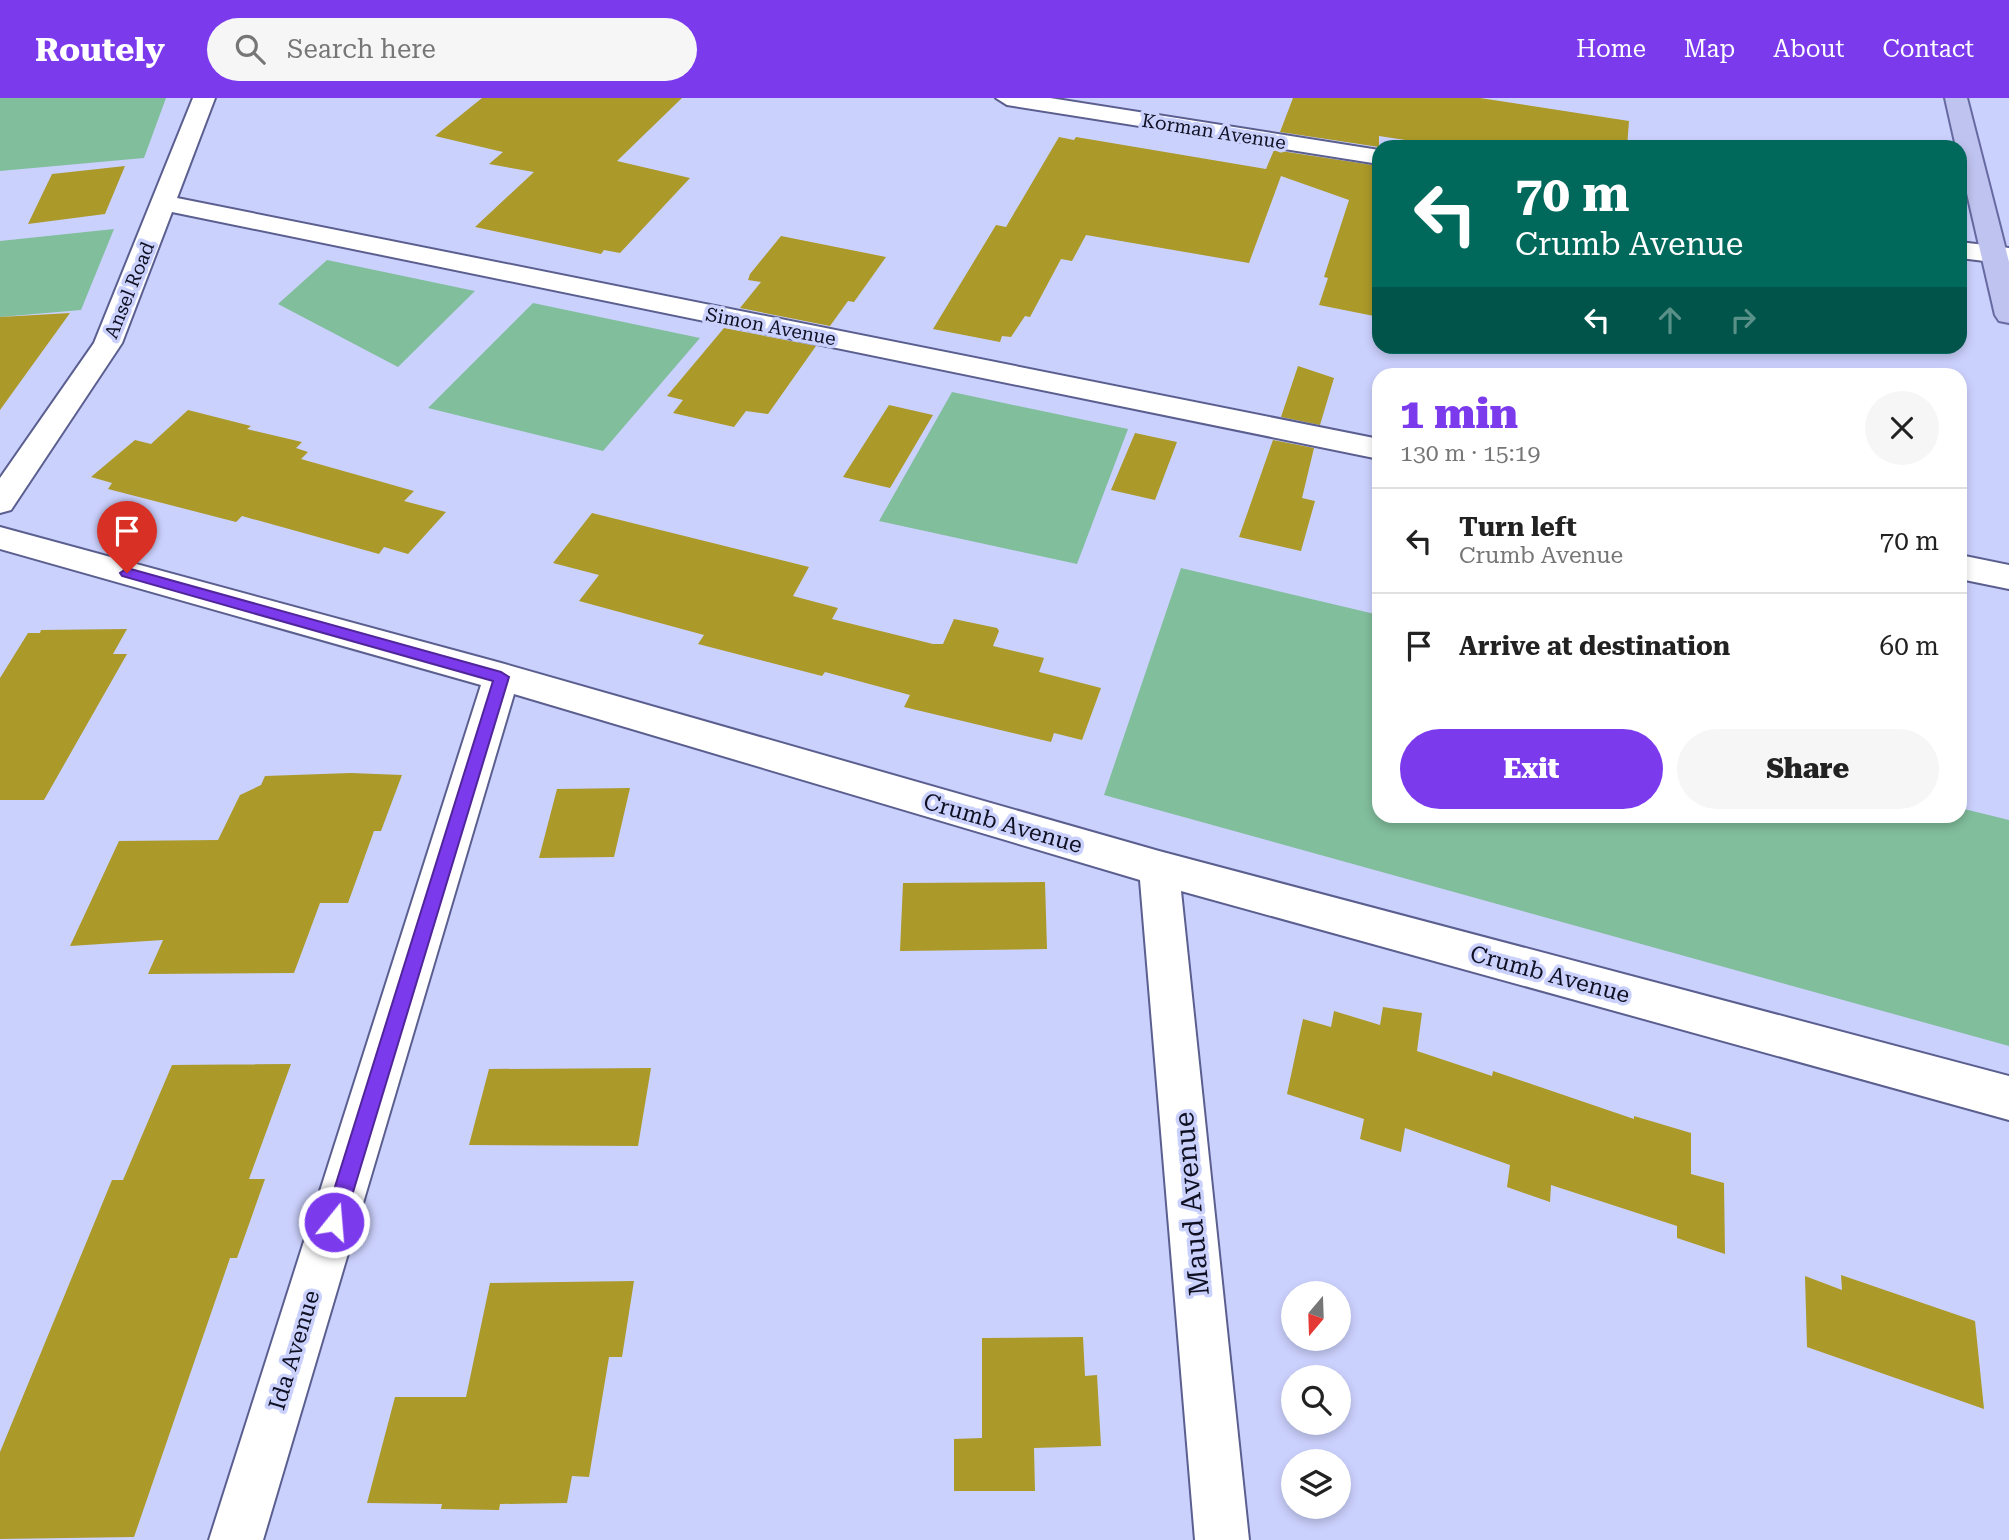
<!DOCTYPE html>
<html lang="en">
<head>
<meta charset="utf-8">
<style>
	:root { --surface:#fff; --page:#f6f6f6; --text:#222; --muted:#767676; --line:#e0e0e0; --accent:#7c3aed }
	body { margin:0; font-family:"Roboto Serif",serif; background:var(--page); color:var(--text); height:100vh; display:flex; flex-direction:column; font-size:26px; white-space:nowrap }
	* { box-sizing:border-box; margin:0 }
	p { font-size:23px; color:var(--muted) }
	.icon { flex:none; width:38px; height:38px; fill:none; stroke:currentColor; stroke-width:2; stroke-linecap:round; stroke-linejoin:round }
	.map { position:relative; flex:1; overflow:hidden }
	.drawer { position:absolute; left:1372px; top:270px; width:595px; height:455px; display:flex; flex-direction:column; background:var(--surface); border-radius:21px; box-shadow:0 4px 10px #0003 }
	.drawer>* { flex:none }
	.banner { position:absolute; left:1372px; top:42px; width:595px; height:214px; border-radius:21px; box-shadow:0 4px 10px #0003; background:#00695c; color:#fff; overflow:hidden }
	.needle { width:46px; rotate:199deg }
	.tools { position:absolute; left:1281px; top:1183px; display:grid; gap:14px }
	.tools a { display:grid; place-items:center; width:70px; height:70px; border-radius:50%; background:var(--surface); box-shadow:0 4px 10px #0003; font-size:35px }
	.pin { position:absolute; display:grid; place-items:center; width:60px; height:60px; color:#fff; margin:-72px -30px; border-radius:50% 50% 50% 0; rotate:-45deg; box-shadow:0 0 7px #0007 }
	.pin .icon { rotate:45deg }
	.me { position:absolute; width:77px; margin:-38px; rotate:17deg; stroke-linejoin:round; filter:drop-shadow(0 0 5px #0008) }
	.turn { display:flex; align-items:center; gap:24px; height:147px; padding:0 28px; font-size:32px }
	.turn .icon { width:91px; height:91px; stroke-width:2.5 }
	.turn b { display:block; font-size:49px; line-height:60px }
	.lanes { display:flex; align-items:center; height:66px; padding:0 28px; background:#0003; justify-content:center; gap:35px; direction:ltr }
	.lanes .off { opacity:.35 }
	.round { display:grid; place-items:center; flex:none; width:74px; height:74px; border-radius:37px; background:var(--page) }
	.summary { display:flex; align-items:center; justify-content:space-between; height:119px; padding:0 28px }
	h1 { font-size:42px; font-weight:800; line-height:52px; color:var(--accent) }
	.cta { display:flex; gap:14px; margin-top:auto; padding:14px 28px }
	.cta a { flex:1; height:80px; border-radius:42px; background:var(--accent); color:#fff; font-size:28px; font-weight:800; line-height:80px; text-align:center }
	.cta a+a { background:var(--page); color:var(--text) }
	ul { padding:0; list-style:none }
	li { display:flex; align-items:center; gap:21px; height:105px; padding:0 28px; border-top:2px solid var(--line) }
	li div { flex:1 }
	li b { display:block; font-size:26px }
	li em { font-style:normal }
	header { display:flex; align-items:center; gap:42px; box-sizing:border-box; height:98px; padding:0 35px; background:var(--accent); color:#fff }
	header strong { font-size:33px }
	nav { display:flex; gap:38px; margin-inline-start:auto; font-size:24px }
	.search { width:490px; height:63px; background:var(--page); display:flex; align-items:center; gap:18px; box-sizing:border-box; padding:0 24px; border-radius:38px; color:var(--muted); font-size:26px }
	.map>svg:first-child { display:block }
	.green { fill:#81be9c }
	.building { fill:#ab9929 }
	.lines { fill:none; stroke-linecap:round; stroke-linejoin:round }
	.minor-casing { stroke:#5b5f8f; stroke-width:4 }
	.major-casing { stroke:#666aa1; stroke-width:4 }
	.minor { fill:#fff; fill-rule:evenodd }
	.major { fill:#bfc3ef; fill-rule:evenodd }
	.route { fill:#7c3aed; stroke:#51269a; stroke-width:2 }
	.labels { text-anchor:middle; stroke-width:7; stroke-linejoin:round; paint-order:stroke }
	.far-street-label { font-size:19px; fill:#0f1022; stroke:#cbd1fd }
	.street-label { font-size:23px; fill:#0f1022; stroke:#cbd1fd }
	.near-street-label { font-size:28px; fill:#0f1022; stroke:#cbd1fd }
</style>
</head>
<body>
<header>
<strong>Routely</strong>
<div class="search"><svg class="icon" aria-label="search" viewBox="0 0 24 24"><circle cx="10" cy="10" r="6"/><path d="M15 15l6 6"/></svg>Search here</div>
<nav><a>Home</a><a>Map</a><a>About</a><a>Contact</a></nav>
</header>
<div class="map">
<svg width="2009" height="1442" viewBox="0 0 2009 1442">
	<rect width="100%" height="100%" fill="#cbd1fd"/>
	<g class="green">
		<polygon points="0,0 166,0 144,60 0,73"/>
		<polygon points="114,131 81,212 0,219 0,143"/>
		<polygon points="327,162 475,193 398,269 278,206"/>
		<polygon points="533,205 700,240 603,353 428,310"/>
		<polygon points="952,294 1128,331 1077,466 879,423"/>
		<polygon points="1181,470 1379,517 1379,718 1960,718 1960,710 2009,722 2009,948 1104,697"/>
	</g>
	<g class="building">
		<polygon points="482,0 682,0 617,63 690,80 620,155 604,152 601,156 475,129 534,74 489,66 503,54 435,38"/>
		<polygon points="1293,0 1480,0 1629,23 1627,49 1451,49 1379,38 1379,49 1280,34"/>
		<polygon points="1059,39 1074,42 1076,39 1266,71 1274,52 1379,68 1379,219 1319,207 1328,180 1324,179 1349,102 1281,78 1249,165 1086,137 1072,163 1061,161 1030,219 1025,218 1011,239 1002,238 1000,244 933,231 996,127 1006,129"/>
		<polygon points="125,68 105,116 28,126 52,76"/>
		<polygon points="781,138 886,159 854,204 848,203 830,228 740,210 761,184 748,182 750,176"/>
		<polygon points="70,215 0,312 0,219"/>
		<polygon points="724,230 816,248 768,316 746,313 734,329 673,315 683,302 667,298"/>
		<polygon points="1298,268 1334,280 1320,327 1281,319"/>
		<polygon points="889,307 933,317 890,390 843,379"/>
		<polygon points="188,312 251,328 247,331 302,344 296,350 308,354 301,361 414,393 404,403 446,414 408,456 384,449 379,456 242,418 236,424 108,391 112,385 91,379 135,342 151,346"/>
		<polygon points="1135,335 1177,344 1155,402 1111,392"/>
		<polygon points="1273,342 1314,350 1302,400 1315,403 1301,453 1239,439"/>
		<polygon points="592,415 809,469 793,498 838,510 832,521 933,546 943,546 954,521 997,530 999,533 993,548 1044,560 1039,574 1101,590 1082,642 1054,635 1051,644 904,609 910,597 825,574 822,578 698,546 704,537 579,503 599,477 553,465"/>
		<polygon points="127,531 113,556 127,556 44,702 0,702 0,580 28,535 40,535 41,532"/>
		<polygon points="351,675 402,677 381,733 374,733 348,805 320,805 294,875 148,876 163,842 70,848 119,743 218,742 240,697 261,687 265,678"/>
		<polygon points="630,690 614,759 539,760 557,691"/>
		<polygon points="1045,784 1047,851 900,853 903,785"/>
		<polygon points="1383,909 1422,915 1417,953 1492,978 1493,973 1634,1021 1634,1018 1691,1035 1691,1076 1724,1085 1725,1156 1677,1140 1677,1128 1551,1087 1550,1104 1507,1089 1510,1067 1405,1030 1401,1054 1360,1041 1364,1021 1287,996 1303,921 1331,929 1334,913 1380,927"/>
		<polygon points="291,966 249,1081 265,1081 237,1160 230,1160 134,1439 0,1441 0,1354 112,1082 123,1082 172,967"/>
		<polygon points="651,970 638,1048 469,1047 489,971"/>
		<polygon points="1841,1177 1975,1223 1984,1311 1807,1249 1805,1178 1842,1192"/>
		<polygon points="634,1183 622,1259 609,1259 589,1379 572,1378 567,1405 500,1406 499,1412 441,1411 442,1406 367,1405 395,1299 466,1299 490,1185"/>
		<polygon points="1083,1239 1085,1278 1097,1277 1101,1348 1034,1350 1035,1393 954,1393 954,1341 982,1340 982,1240"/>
	</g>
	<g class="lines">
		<g class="minor-casing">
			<g id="minor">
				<polygon points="193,0 215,0 177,100 1379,341 1379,361 172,114 122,245 11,412 0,415 0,380 94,245"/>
				<polygon points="996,0 1050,0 1379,52 1379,66 1007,7"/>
				<polygon points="1960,144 2009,150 2009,166 1960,160"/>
				<polygon points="0,429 501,565 1159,753 2009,978 2009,1022 1181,793 1249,1442 1195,1442 1140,782 514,596 263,1442 209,1442 481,587 0,451"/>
				<polygon points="1960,457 2009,467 2009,491 1960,481"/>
			</g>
		</g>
		<g class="major-casing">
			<polygon id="major" points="1945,0 1967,0 2009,164 2009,225 1999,223 1995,217 1960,65 1960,49 1956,49"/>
		</g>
		<use href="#minor" class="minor"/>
		<use href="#major" class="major"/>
	</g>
	<polygon class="route" points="127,470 501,574 509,579 344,1124 341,1131 334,1134 327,1131 324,1124 493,583 122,478 120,475"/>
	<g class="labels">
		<g class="far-street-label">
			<text transform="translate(1214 33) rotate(9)" y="7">Korman Avenue</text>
			<text transform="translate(129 192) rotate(-68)" y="7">Ansel Road</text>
			<text transform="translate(771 228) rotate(11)" y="7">Simon Avenue</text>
		</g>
		<g class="street-label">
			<text transform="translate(1003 725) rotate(16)" y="8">Crumb Avenue</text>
			<text transform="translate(1550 876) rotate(15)" y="8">Crumb Avenue</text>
			<text transform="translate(294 1252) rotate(-73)" y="8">Ida Avenue</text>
		</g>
		<g class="near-street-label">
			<text transform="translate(1191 1106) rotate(-95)" y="10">Maud Avenue</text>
		</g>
	</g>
</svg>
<div class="tools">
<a><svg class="needle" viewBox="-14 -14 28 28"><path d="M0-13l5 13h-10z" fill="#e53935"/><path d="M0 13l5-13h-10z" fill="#767676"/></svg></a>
<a><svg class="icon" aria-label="search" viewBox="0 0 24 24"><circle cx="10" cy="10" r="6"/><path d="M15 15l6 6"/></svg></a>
<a><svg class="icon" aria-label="layers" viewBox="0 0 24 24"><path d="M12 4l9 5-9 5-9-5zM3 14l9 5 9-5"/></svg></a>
</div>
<div class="pin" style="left:127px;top:475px;background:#d93025"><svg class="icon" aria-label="arrive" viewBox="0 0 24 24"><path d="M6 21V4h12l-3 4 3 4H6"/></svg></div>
<svg class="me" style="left:334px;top:1124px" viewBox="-20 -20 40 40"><circle r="17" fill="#7c3aed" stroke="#fff" stroke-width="3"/><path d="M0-11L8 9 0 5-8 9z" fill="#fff"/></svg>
<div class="banner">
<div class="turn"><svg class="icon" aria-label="left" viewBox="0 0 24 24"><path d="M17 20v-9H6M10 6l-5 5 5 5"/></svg><div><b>70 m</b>Crumb Avenue</div></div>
<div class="lanes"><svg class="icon" aria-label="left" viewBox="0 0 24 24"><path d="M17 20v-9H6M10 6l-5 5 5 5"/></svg><svg class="icon off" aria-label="ahead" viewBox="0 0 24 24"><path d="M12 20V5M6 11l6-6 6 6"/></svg><svg class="icon off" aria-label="right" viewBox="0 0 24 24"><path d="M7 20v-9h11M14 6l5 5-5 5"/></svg></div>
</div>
<section class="drawer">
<div class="summary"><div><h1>1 min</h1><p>130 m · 15:19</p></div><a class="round"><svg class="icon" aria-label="close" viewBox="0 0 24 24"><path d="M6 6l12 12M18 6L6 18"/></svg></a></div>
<ul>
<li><svg class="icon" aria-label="left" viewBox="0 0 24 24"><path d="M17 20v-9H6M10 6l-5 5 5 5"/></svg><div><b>Turn left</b><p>Crumb Avenue</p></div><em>70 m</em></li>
<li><svg class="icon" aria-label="arrive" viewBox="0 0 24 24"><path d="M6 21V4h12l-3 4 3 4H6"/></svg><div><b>Arrive at destination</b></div><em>60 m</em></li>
</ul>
<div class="cta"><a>Exit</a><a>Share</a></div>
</section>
</div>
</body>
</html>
